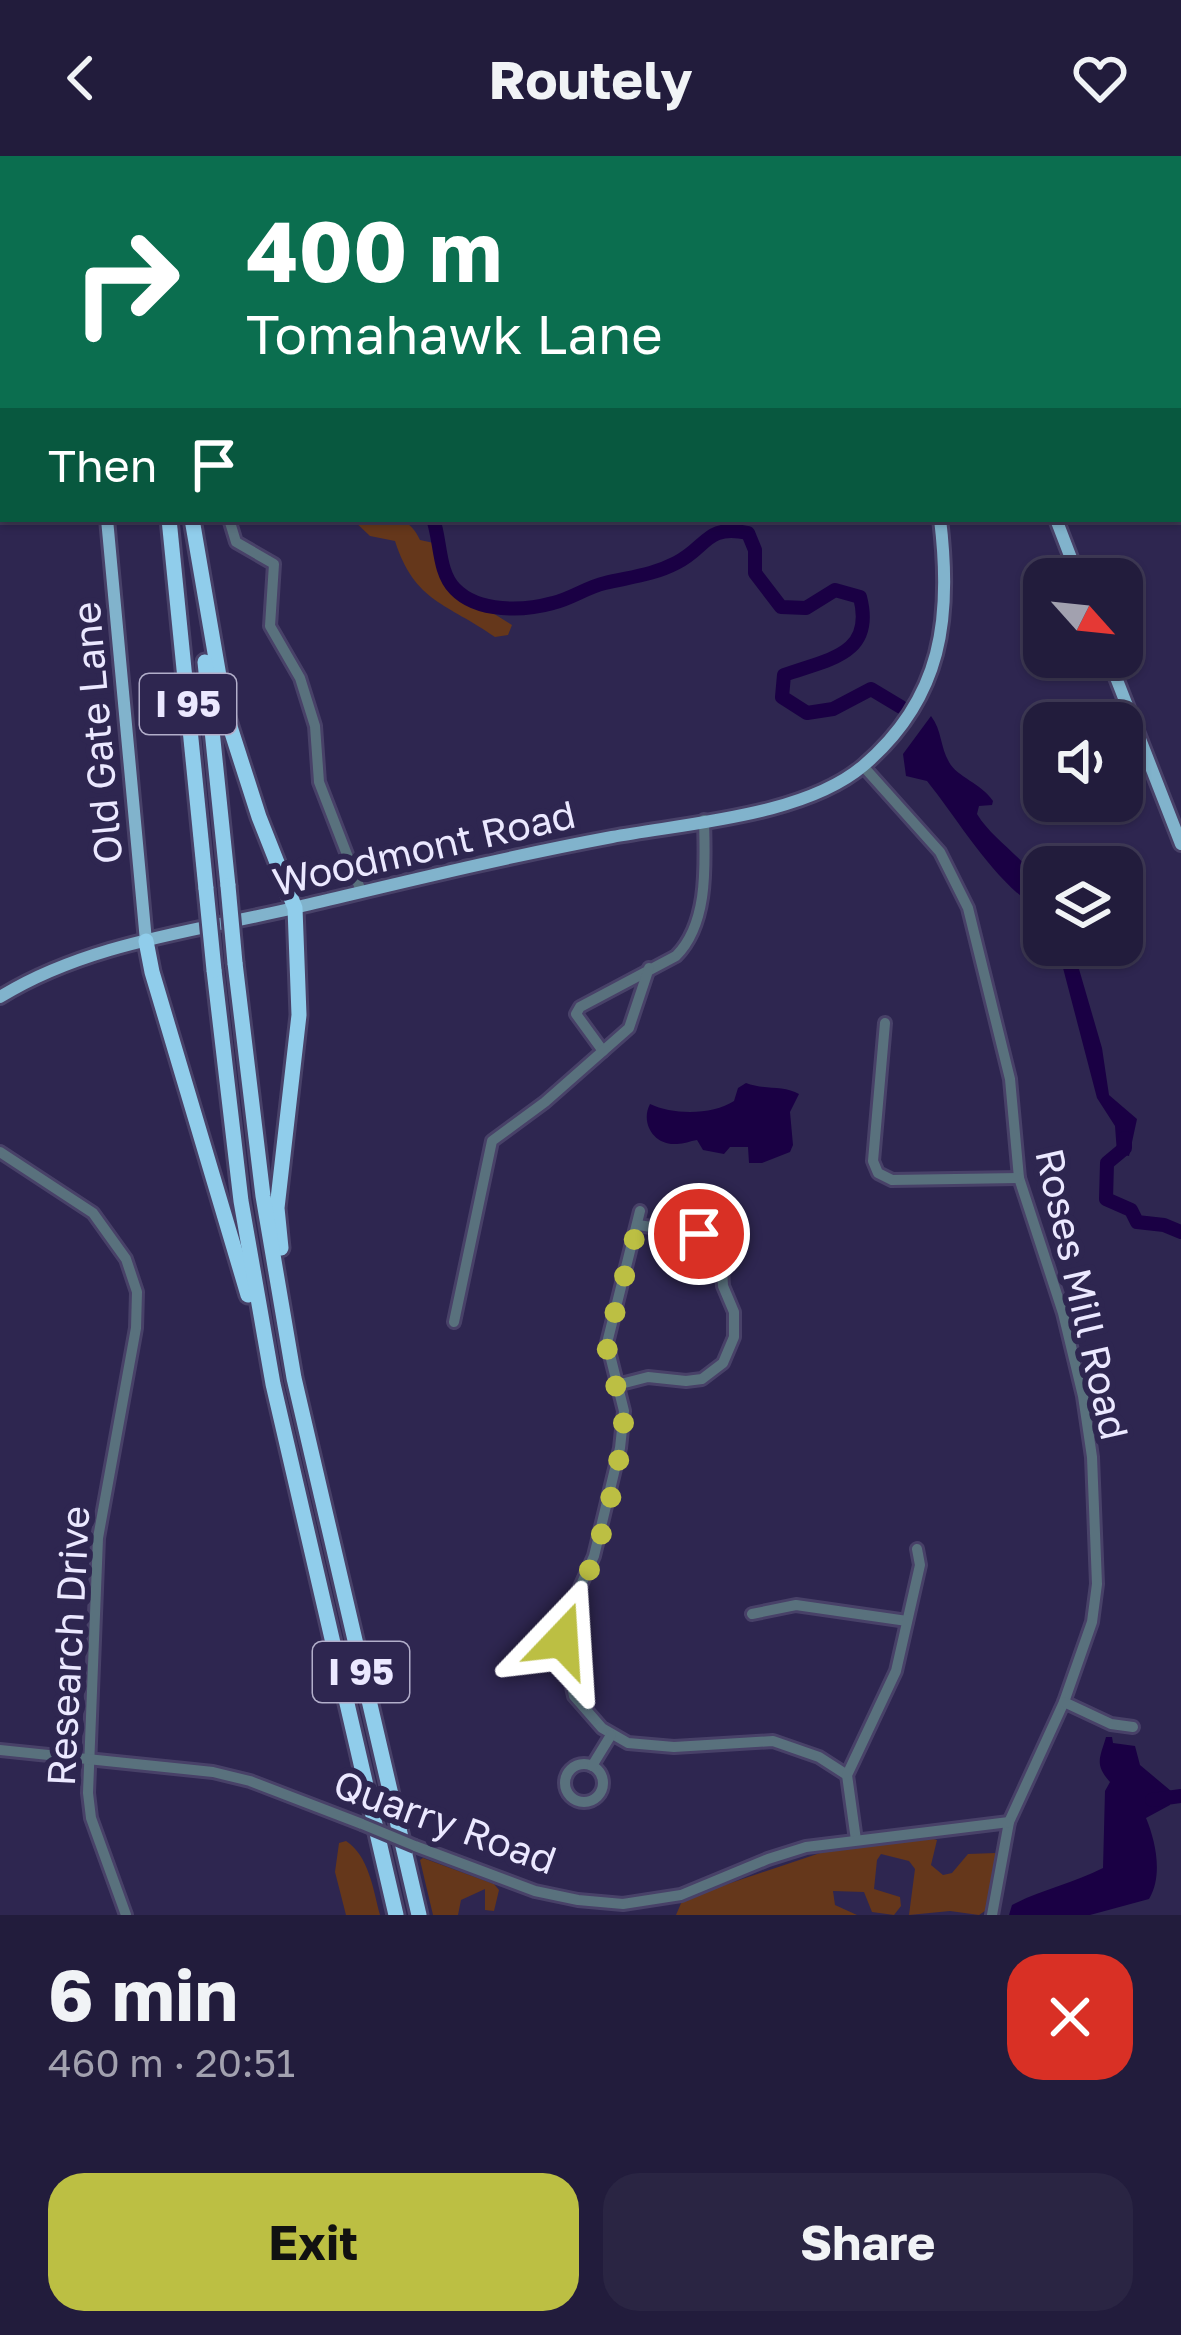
<!DOCTYPE html>
<html lang="en">
<head>
<meta charset="utf-8">
<style>
	:root { --surface:#221c3c; --page:#2a2543; --text:#f1f3f6; --muted:#a2a1af; --line:#3f3a56; --accent:#bcbf43 }
	body { margin:0; font-family:"Golos Text",sans-serif; background:var(--page); color:var(--text); height:100vh; display:flex; flex-direction:column; font-size:45px; white-space:nowrap }
	* { box-sizing:border-box; margin:0 }
	p { font-size:39px; color:var(--muted) }
	.icon { flex:none; width:66px; height:66px; fill:none; stroke:currentColor; stroke-width:2; stroke-linecap:round; stroke-linejoin:round }
	.map { position:relative; height:1759px; overflow:hidden }
	.details { display:flex; flex-direction:column; background:var(--surface); flex:1 }
	.details>* { flex:none }
	.hud { position:absolute; left:0px; top:0px; width:1182px; height:366px; box-shadow:0 3px 9px #0004,0 0 0 3px var(--line); background:#0b6e4f; color:#fff; overflow:hidden }
	.needle { width:78px; rotate:117deg }
	.fabs { position:absolute; left:1023px; top:402px; display:grid; gap:24px }
	.fabs a { display:grid; place-items:center; width:120px; height:120px; border-radius:24px; background:var(--surface); box-shadow:0 3px 9px #0004,0 0 0 3px var(--line); font-size:60px }
	.pin { position:absolute; display:grid; place-items:center; width:102px; height:102px; color:#fff; margin:-51px; border:6px solid #fff; border-radius:50%; box-shadow:0 3px 12px #0007 }
	.me { position:absolute; width:132px; margin:-66px; rotate:20deg; stroke-linejoin:round; filter:drop-shadow(0 0 9px #0008) }
	.turn { display:flex; align-items:center; gap:42px; height:252px; padding:0 48px; font-size:54px }
	.turn .icon { width:156px; height:156px; stroke-width:2.5 }
	.turn b { display:block; font-size:84px; line-height:102px }
	.then { display:flex; align-items:center; height:114px; padding:0 48px; background:#0003; gap:24px; font-size:45px }
	.round { display:grid; place-items:center; flex:none; width:126px; height:126px; border-radius:36px; background:var(--page) }
	.head { display:flex; align-items:center; justify-content:space-between; height:204px; padding:0 48px }
	h1 { font-size:72px; font-weight:700; line-height:90px }
	.action { display:flex; gap:24px; margin-top:auto; padding:24px 48px }
	.action a { flex:1; height:138px; border-radius:36px; background:var(--accent); color:#111; font-size:48px; font-weight:700; line-height:138px; text-align:center }
	.action a+a { background:var(--page); color:var(--text) }
	header { display:flex; justify-content:space-between; align-items:center; height:156px; padding:0 48px; background:var(--surface); font-size:54px; font-weight:700 }
	.map>svg:first-child { display:block }
	.green { fill:#65371b }
	.water { fill:#1a0044 }
	.lines { fill:none; stroke-linecap:round; stroke-linejoin:round }
	.river { stroke:#1a0044; stroke-width:14 }
	.minor-casing { stroke:#484168; stroke-width:16 }
	.major-casing { stroke:#484168; stroke-width:18 }
	.highway-casing { stroke:#484168; stroke-width:21 }
	.minor { stroke:#59717d; stroke-width:10 }
	.major { stroke:#81b3cc; stroke-width:12 }
	.highway { stroke:#90cdeb; stroke-width:15 }
	.minor-bridge-casing { stroke:#484168; stroke-width:16; stroke-linecap:butt }
	.highway-bridge-casing { stroke:#484168; stroke-width:21; stroke-linecap:butt }
	.minor-bridge { stroke:#59717d; stroke-width:10 }
	.highway-bridge { stroke:#90cdeb; stroke-width:15 }
	.route { stroke:#bcbf43; stroke-width:21; stroke-dasharray:0 37.8 }
	.labels { text-anchor:middle; stroke-width:12; stroke-linejoin:round; paint-order:stroke }
	.shield { fill:#2e2650; stroke:#b2aeca; stroke-width:3 }
	.shield-label { font-size:36px; font-weight:bold; fill:#ebe8ff }
	.street-label { font-size:39px; fill:#ebe8ff; stroke:#2e2650 }
</style>
</head>
<body>
<header><svg class="icon" aria-label="back" viewBox="0 0 24 24"><path d="M15 5l-7 7 7 7"/></svg>Routely<svg class="icon" aria-label="heart" viewBox="0 0 24 24"><path d="M12 20l-8-8c-3-5 5-10 8-4 3-6 11-1 8 4z"/></svg></header>
<div class="map">
<svg width="1181" height="1759" viewBox="0 0 1181 1759">
	<rect width="100%" height="100%" fill="#2e2650"/>
	<g class="green">
		<path d="M352,363C382,363 407,354 420,384L443,389L451,431L512,469L508,479L495,481C447,447 415,447 395,385L370,380Z"/>
		<polygon points="924,1680 937,1684 931,1709 943,1719 952,1717 968,1698 996,1697 999,1703 985,1755 979,1759 950,1755 909,1759 915,1713 909,1705 881,1698 877,1704 874,1733 900,1741 901,1750 894,1759 872,1756 864,1736 833,1735 835,1749 857,1759 676,1759 682,1745 689,1741 835,1692"/>
		<path d="M346,1685C369,1700 373,1733 380,1759H346L335,1716L339,1687Z"/>
		<polygon points="423,1702 494,1728 499,1734 494,1755 485,1754 485,1733 461,1744 458,1759 433,1759 420,1704"/>
	</g>
	<g class="water">
		<path d="M931,560C942,574 940,591 949,606C957,621 981,627 993,645L992,649L979,650L977,658C999,694 1044,708 1044,756C997,731 960,666 927,625L906,620L903,598Z"/>
		<polygon points="1057,789 1072,789 1102,892 1109,939 1137,963 1129,1000 1117,997 1115,970 1097,942"/>
		<path d="M746,927C763,934 784,929 799,938L790,956L793,989L790,996L762,1007H749L748,991H730L724,998L703,994L697,984C690,985 684,988 677,988C654,990 640,967 650,948C673,959 713,959 734,945L738,932Z"/>
		<path d="M1106,1581H1112L1113,1587L1135,1590L1140,1609L1171,1635L1170,1649L1146,1662C1156,1686 1163,1720 1149,1743L1090,1759H1009L1012,1749C1040,1734 1074,1727 1103,1712L1105,1635L1110,1626C1094,1608 1100,1602 1106,1581Z"/>
	</g>
	<g class="lines">
		<g class="river">
			<path d="M433,363C441,385 438,416 455,433C478,457 524,455 553,447C571,443 587,431 605,427C630,421 653,419 676,407C708,391 705,368 748,377L755,394V417L781,451L806,452L835,434L860,441C875,499 829,503 784,519L782,541L807,557L833,553L871,533L901,551"/>
			<polyline points="1125,982 1125,992 1107,1007 1106,1043 1131,1054 1137,1066 1164,1069 1181,1076"/>
			<polyline points="1152,1644 1181,1640"/>
		</g>
		<g class="minor-casing">
			<g id="minor">
				<polyline points="28,3 32,0"/>
				<polyline points="0,52 3,45"/>
				<polyline points="1179,250 1181,248"/>
				<polyline points="1179,295 1181,296"/>
				<polyline points="229,363 236,386 274,408 270,470 300,522 315,570 319,626 361,735"/>
				<polyline points="863,610 940,696 968,752 1010,923 1019,1022 1063,1157 1083,1240 1092,1301 1097,1428 1092,1466 1064,1546 1009,1666 992,1759"/>
				<polyline points="885,867 873,1005 878,1017 892,1024 1019,1022"/>
				<path d="M603,895L576,858L580,851L676,800C709,767 705,708 704,664"/>
				<polyline points="0,996 93,1057 126,1103 137,1136 136,1172 98,1382 88,1637 91,1662 126,1759"/>
				<polyline points="640,1055 607,1187 624,1255 620,1292 594,1400 571,1451 562,1484 574,1540 602,1572 628,1587 674,1591 773,1585 819,1601 847,1619"/>
				<polyline points="716,1087 734,1070"/>
				<polyline points="454,1166 492,985 545,946 629,872 649,812"/>
				<polyline points="617,1229 648,1221 686,1225 702,1223 723,1207 734,1181 734,1156 723,1130 721,1095 716,1087 699,1078 638,1069"/>
				<polyline points="752,1458 796,1449 907,1465"/>
				<polyline points="1064,1546 1111,1568 1133,1571"/>
				<polyline points="0,1594 213,1616 250,1625 362,1668"/>
				<circle cx="584" cy="1627" r="19"/>
				<polyline points="592,1610 611,1579"/>
				<polyline points="856,1684 847,1619 896,1515 920,1409 917,1393"/>
				<polyline points="415,1690 535,1735 578,1744 623,1748 681,1739 768,1703 806,1691 1009,1666"/>
			</g>
		</g>
		<g class="major-casing">
			<g id="major">
				<polyline points="905,0 906,3"/>
				<polyline points="925,0 926,3"/>
				<polyline points="0,198 3,200"/>
				<polyline points="107,363 146,785"/>
				<polyline points="1056,363 1079,423"/>
				<polyline points="1108,501 1181,688"/>
				<path d="M0,841C87,787 196,775 294,752C400,727 505,701 612,681C687,667 804,660 863,610C943,542 952,461 940,363"/>
			</g>
		</g>
		<g class="highway-casing">
			<g id="highway">
				<polyline points="121,0 121,3"/>
				<polyline points="133,0 134,3"/>
				<polyline points="155,0 156,3"/>
				<polyline points="169,363 206,733"/>
				<polyline points="192,363 225,555 259,661 295,752 299,859 277,1052 281,1092"/>
				<polyline points="205,506 228,730"/>
				<polyline points="146,785 152,816 248,1139"/>
				<polyline points="235,807 263,1040 294,1222 419,1759"/>
				<polyline points="214,814 241,1045 273,1228 396,1759"/>
			</g>
		</g>
		<use href="#minor" class="minor"/>
		<use href="#major" class="major"/>
		<use href="#highway" class="highway"/>
		<g class="minor-bridge-casing">
			<polyline id="minor-bridge" points="362,1668 415,1690"/>
		</g>
		<g class="highway-bridge-casing">
			<g id="highway-bridge">
				<polyline points="228,730 235,807"/>
				<polyline points="206,733 214,814"/>
			</g>
		</g>
		<use href="#minor-bridge" class="minor-bridge"/>
		<use href="#highway-bridge" class="highway-bridge"/>
	</g>
	<g class="lines">
		<path class="route" d="M562,1484C566,1459 579,1438 589,1415C603,1381 618,1315 623,1278C627,1245 607,1219 607,1187L638,1069L699,1078"/>
	</g>
	<g class="labels">
		<g class="shield">
			<rect x="140" y="518" width="96" height="60" rx="9"/>
			<rect x="313" y="1486" width="96" height="60" rx="9"/>
		</g>
		<g class="shield-label">
			<text x="188" y="561">I 95</text>
			<text x="361" y="1529">I 95</text>
		</g>
		<g class="street-label">
			<text transform="translate(97 577) rotate(-95)" y="14">Old Gate Lane</text>
			<text transform="translate(424 692) rotate(-13)" y="14">Woodmont Road</text>
			<text transform="translate(1082 1138) rotate(77)" y="14">Roses Mill Road</text>
			<text transform="translate(68 1490) rotate(-87)" y="14">Research Drive</text>
			<text transform="translate(445 1666) rotate(20)" y="14">Quarry Road</text>
		</g>
	</g>
</svg>
<div class="fabs">
<a><svg class="needle" viewBox="-14 -14 28 28"><path d="M0-13l5 13h-10z" fill="#e53935"/><path d="M0 13l5-13h-10z" fill="#a2a1af"/></svg></a>
<a><svg class="icon" aria-label="sound" viewBox="0 0 24 24"><path d="M4 9h4l5-4v14l-5-4H4zM17 9q2 3 0 6"/></svg></a>
<a><svg class="icon" aria-label="layers" viewBox="0 0 24 24"><path d="M12 4l9 5-9 5-9-5zM3 14l9 5 9-5"/></svg></a>
</div>
<div class="pin" style="left:699px;top:1078px;background:#d93025"><svg class="icon" aria-label="arrive" viewBox="0 0 24 24"><path d="M6 21V4h12l-3 4 3 4H6"/></svg></div>
<svg class="me" style="left:562px;top:1484px" viewBox="-20 -20 40 40"><path d="M0-17L14 15 0 8-14 15z" fill="#bcbf43" stroke="#fff" stroke-width="4"/></svg>
<div class="hud">
<div class="turn"><svg class="icon" aria-label="right" viewBox="0 0 24 24"><path d="M7 20v-9h11M14 6l5 5-5 5"/></svg><div><b>400 m</b>Tomahawk Lane</div></div>
<div class="then">Then<svg class="icon" aria-label="arrive" viewBox="0 0 24 24"><path d="M6 21V4h12l-3 4 3 4H6"/></svg></div>
</div>
</div>
<section class="details">
<div class="head"><div><h1>6 min</h1><p>460 m · 20:51</p></div><a class="round" style="background:#d93025;color:#fff"><svg class="icon" aria-label="close" viewBox="0 0 24 24"><path d="M6 6l12 12M18 6L6 18"/></svg></a></div>
<div class="action"><a>Exit</a><a>Share</a></div>
</section>
</body>
</html>
